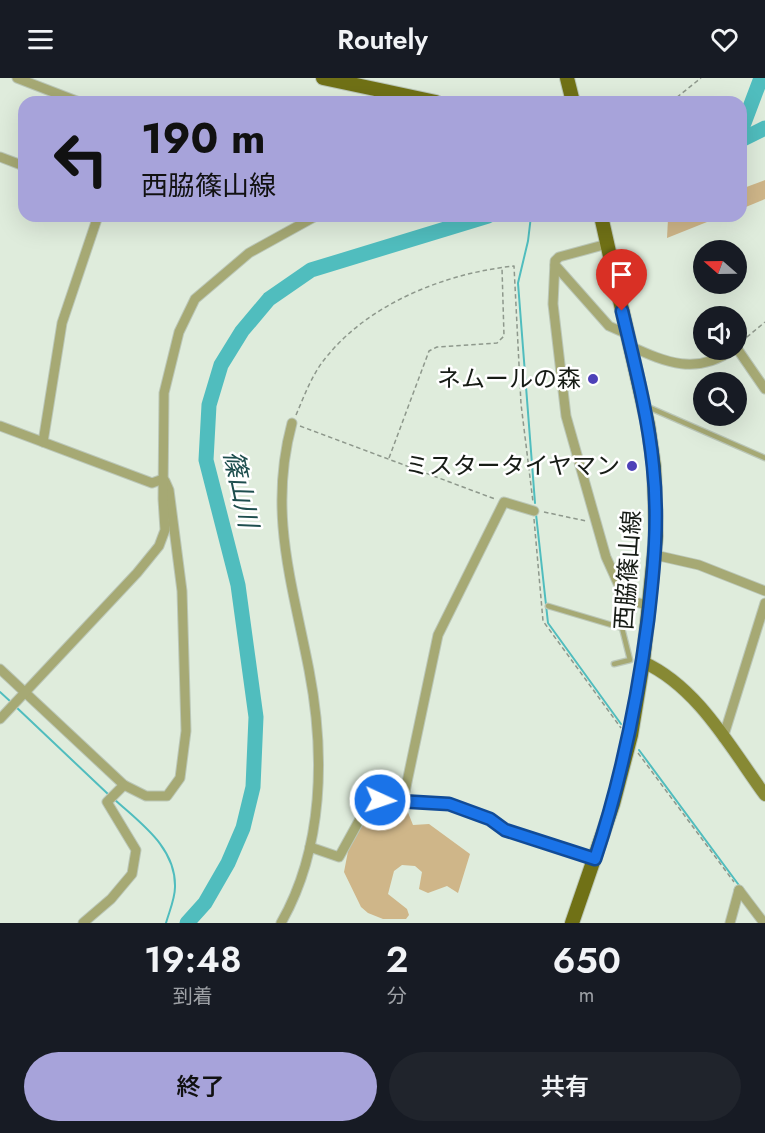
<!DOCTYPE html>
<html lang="ja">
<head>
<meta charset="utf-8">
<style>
	:root { --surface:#171b24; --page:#20242c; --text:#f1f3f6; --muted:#9ea1a6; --accent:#a7a3da }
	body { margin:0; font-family:Jost,"Noto Sans JP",sans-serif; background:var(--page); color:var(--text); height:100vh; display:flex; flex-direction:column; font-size:22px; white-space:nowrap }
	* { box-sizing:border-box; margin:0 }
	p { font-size:20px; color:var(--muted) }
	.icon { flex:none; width:33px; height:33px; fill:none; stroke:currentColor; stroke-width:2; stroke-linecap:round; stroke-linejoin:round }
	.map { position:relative; height:845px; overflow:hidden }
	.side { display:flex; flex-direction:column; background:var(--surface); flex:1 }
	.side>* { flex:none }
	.guide { position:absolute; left:18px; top:18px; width:729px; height:126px; border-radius:18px; box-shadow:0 6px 24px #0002; background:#a7a3da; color:#111; overflow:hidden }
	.needle { width:39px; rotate:290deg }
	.buttons { position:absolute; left:693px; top:162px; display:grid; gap:12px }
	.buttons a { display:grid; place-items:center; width:54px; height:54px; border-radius:50%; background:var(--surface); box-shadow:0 6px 24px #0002; font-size:30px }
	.pin { position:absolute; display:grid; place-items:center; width:51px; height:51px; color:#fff; margin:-62px -26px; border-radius:50% 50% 50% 0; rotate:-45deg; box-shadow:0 0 6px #0007 }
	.pin .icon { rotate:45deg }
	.me { position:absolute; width:66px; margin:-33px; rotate:93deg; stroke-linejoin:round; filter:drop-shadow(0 0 4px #0008) }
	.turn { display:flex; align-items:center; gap:21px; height:126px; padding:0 24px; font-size:27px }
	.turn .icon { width:78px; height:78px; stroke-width:2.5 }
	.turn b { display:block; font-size:42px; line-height:51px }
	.eta { display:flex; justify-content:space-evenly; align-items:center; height:102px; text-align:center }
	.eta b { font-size:36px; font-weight:600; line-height:42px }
	.button { display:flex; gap:12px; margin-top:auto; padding:12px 24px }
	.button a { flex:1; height:69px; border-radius:36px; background:var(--accent); color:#111; font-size:24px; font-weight:600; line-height:69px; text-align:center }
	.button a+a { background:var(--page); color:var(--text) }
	header { display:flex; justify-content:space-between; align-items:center; height:78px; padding:0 24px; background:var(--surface); font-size:27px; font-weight:600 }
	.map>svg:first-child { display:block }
	.green { fill:#cfb689 }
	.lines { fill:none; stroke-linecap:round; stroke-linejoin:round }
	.stream { stroke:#50bdbe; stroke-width:2 }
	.river { stroke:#50bdbe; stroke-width:15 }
	.service-casing { stroke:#bbc7b8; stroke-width:7 }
	.minor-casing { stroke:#bbc7b8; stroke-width:11 }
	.secondary-casing { stroke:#bbc7b8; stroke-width:14 }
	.primary-casing { stroke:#bbc7b8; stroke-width:16 }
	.path { stroke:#8e988c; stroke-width:1.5; stroke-dasharray:4.5 3; stroke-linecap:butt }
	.service { stroke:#a6a974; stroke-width:4.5 }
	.minor { stroke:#a6a974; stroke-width:9 }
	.secondary { stroke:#878934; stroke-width:12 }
	.primary { stroke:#707116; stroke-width:14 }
	.route-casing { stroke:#114b97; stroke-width:15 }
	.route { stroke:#1a73e8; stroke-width:10 }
	.poi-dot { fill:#4d41b8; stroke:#fff; stroke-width:2 }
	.labels { text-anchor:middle; stroke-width:5; stroke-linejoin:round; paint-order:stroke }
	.poi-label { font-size:24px; fill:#171c16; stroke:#fff; text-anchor:end }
	.street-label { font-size:24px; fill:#171c16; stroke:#fff }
	.water-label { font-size:26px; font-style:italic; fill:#1e4e4e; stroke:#fff }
</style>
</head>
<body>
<header><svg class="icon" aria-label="menu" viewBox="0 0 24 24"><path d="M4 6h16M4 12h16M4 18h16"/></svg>Routely<svg class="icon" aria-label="heart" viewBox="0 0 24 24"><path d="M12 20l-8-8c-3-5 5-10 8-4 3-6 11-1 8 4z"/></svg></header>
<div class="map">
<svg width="765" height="845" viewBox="0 0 765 845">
	<rect width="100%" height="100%" fill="#dfecdc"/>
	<g class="green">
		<polygon points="765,102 765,121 741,131 741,111"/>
		<polygon points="675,138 722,138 667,160 668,141"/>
		<polygon points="401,732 407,732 413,747 429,746 470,776 458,815 447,808 428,815 419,811 422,794 415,788 402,787 394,793 388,816 407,831 409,837 406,841 383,841 368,835 361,829 344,794 350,763 367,739 375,735 393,740"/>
	</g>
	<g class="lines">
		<g class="stream">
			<polyline points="531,138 528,163 518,205 535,425"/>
			<polyline points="536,436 548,545 621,646"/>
			<polyline points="0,614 11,624"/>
			<polyline points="15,628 109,717"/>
			<polyline points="639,672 741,810"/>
			<path d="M114,721C140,745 176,769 175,809C175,821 169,834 166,845"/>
		</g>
		<g class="river">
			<polyline points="741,53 761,0"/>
			<polyline points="741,62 765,50"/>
			<polyline points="187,845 205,825 228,785 243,750 253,709 256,639 238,507 206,382 209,327 221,287 242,253 269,221 311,192 488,138"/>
		</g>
		<g class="service-casing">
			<g id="service">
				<polyline points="648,329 765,380"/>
				<polyline points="548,528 622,550 625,522"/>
				<polyline points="614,586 630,582 622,550"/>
			</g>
		</g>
		<g class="minor-casing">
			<g id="minor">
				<polyline points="17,0 79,24"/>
				<polyline points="0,79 24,88"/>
				<polyline points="607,166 559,179 555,183 553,226 566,338 606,479 625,521 650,528"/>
				<polyline points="555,187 609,248 627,256"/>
				<path d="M630,268C667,285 696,297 733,272"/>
				<polyline points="736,269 765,311"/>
				<polyline points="0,348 152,405 163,401"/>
				<polyline points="43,364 62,245 98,138"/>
				<polyline points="655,477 699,487 765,513"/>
				<polyline points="0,591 124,707 146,718 167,718 180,700 186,653 182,513 169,412 165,403"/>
				<polyline points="0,641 137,495 159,468 165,452 163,421 164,315 179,254 195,221 249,175 316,138"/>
				<polyline points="723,660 765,525"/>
				<polyline points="403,723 438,557 504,424 534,433"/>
				<polyline points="310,769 339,779 360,741 380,722 449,726 490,741 505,752 595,781"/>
				<polyline points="739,812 764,845"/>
				<polyline points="83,845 111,821 132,796 136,772 107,724 124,707"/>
				<path d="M281,845C324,770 325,675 309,592C292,504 268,434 292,345"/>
				<polyline points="730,845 739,812"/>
			</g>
		</g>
		<g class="secondary-casing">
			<path id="secondary" d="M643,584C698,609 730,669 765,717"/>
		</g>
		<g class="primary-casing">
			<g id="primary">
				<polyline points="323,0 436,24"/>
				<polyline points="567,0 573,24"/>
				<polyline points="572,845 613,726 631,657 643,584 656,458 654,389 648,347 601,138"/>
			</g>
		</g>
		<g class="path">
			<polyline points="671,24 701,0"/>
			<polyline points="741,264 765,244"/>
			<path d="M296,337C305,316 313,294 328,277C372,224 447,195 514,188L521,326L533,424"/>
			<polyline points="300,348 495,421"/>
			<polyline points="389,380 429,273 437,269 497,265 504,258 502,190"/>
			<polyline points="544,434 586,443"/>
			<polyline points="534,441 543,543 621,650"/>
			<polyline points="638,675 734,804"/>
		</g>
		<use href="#service" class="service"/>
		<use href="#minor" class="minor"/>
		<use href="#secondary" class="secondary"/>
		<use href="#primary" class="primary"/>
	</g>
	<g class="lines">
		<g class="route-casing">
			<path id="route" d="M380,722L449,726L490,741L505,752L595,781C621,703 637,625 648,542C654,491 659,440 653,388C648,336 634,284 622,233"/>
		</g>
		<use href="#route" class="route"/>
	</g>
	<g class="poi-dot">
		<circle cx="593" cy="301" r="6"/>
		<circle cx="632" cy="388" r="6"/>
	</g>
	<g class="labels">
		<g class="poi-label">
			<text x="581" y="309">ネムールの森</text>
			<text x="620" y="396">ミスタータイヤマン</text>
		</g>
		<g class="street-label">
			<text transform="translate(628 492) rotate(-86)" y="8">西脇篠山線</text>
		</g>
		<g class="water-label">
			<text transform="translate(241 411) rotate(78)" y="9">篠山川</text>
		</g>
	</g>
</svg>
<div class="buttons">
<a><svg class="needle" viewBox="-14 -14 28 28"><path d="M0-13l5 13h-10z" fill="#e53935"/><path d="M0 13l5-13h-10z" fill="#9ea1a6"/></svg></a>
<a><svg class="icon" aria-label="sound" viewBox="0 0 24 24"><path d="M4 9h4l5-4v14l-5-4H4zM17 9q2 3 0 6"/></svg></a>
<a><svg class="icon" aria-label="search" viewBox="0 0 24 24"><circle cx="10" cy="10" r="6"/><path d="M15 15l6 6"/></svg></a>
</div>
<div class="pin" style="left:622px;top:233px;background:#d93025"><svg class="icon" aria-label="arrive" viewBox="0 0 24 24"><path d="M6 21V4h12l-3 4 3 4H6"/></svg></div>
<svg class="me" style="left:380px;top:722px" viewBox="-20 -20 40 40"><circle r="17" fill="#1a73e8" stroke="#fff" stroke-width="3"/><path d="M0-11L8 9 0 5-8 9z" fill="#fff"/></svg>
<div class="guide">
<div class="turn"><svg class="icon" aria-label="left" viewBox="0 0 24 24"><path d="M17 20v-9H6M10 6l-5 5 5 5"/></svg><div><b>190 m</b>西脇篠山線</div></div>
</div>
</div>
<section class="side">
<div class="eta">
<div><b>19:48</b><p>到着</p></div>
<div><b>2</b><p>分</p></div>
<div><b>650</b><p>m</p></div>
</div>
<div class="button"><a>終了</a><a>共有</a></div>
</section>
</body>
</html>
